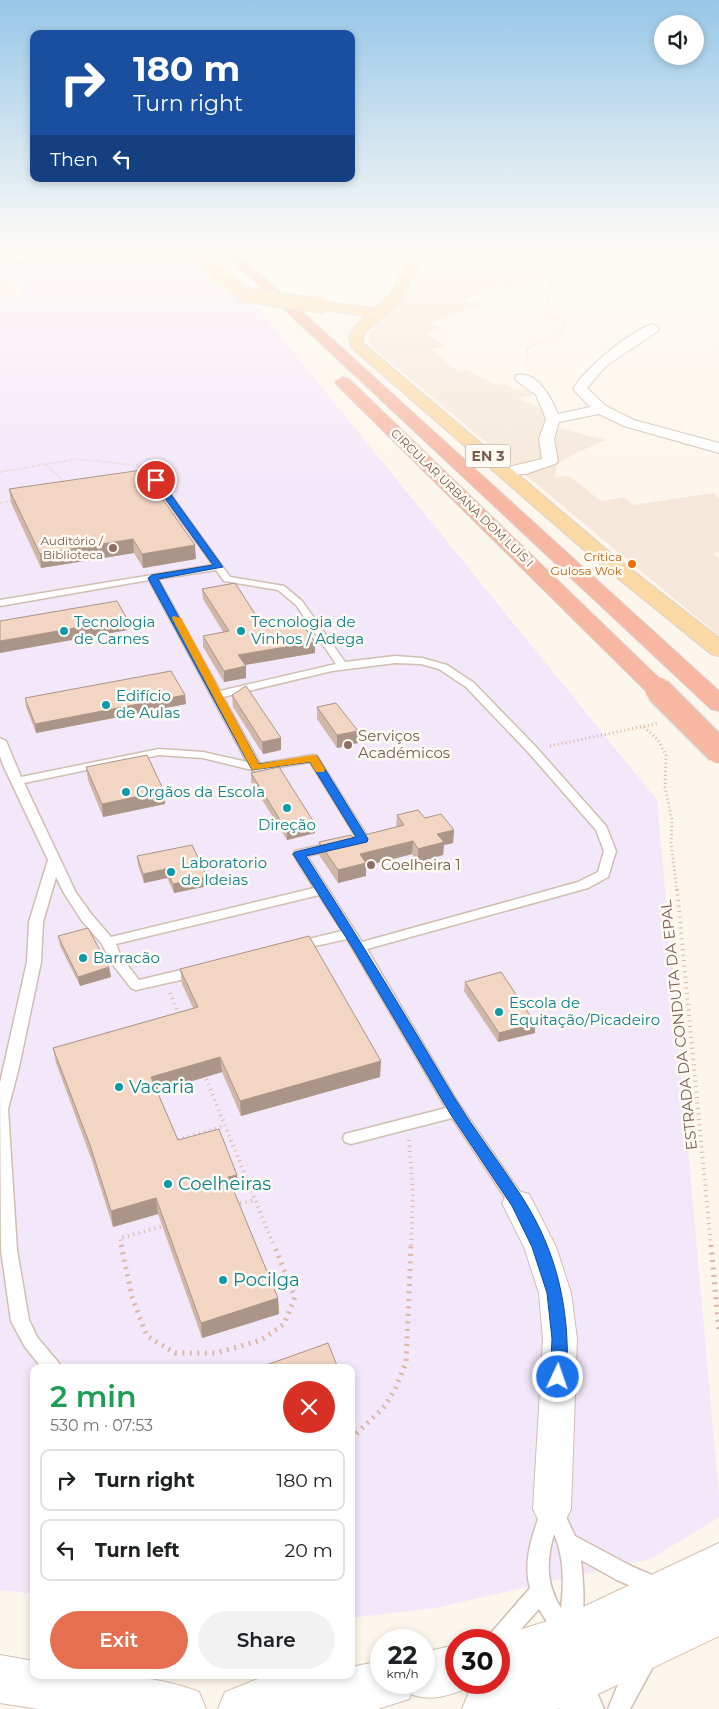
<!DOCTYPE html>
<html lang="en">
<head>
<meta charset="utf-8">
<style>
	:root { --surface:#fff; --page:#f2f2f2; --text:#202124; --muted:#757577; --line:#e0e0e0; --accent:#e76f51 }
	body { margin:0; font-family:Montserrat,sans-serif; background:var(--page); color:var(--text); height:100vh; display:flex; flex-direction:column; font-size:19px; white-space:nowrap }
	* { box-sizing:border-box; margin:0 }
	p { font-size:16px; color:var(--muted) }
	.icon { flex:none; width:28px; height:28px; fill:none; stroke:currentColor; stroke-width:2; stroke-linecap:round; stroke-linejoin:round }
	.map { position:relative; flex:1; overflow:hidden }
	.side { position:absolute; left:30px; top:1364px; width:325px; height:315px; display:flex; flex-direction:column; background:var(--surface); border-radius:10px; box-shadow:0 2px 8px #0003 }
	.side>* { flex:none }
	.hud { position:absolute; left:30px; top:30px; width:325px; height:152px; border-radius:10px; box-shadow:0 2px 8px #0003; background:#1a4fa0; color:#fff; overflow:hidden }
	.fabs { position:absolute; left:654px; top:15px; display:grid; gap:10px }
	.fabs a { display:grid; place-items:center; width:50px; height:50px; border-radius:50%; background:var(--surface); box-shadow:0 2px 8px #0003; font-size:25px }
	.speed { position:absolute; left:370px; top:1629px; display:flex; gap:10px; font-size:25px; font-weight:700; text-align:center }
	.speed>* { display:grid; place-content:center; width:65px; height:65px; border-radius:50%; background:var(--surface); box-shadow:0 2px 8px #0003; line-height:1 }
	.speed small { font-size:12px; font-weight:400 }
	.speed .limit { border:8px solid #d22; background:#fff; color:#111 }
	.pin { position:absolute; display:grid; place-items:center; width:42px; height:42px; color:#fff; margin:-21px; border:2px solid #fff; border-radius:50%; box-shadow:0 1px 5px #0007 }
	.me { position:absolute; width:55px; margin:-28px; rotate:3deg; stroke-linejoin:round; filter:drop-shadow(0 0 4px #0008) }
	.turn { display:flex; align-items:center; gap:18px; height:105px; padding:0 20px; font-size:22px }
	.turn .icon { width:65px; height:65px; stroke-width:2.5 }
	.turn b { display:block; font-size:35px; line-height:42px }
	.then { display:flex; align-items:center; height:48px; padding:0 20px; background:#0003; gap:10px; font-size:19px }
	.round { display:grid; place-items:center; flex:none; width:52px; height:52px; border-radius:26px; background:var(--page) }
	.headline { display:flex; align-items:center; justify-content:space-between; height:85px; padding:0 20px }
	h1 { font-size:30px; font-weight:600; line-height:38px; color:#1e9e55 }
	.button { display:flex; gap:10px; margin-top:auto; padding:10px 20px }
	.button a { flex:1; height:58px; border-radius:30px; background:var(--accent); color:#fff; font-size:20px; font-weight:600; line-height:58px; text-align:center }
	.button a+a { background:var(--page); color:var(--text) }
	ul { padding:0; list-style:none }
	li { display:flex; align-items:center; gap:15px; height:62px; margin:0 10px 8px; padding:0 10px; border:2px solid var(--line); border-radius:10px }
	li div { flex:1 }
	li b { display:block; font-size:19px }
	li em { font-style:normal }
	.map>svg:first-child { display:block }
	.residential { fill:#f5e8da }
	.education { fill:#f3e8fa }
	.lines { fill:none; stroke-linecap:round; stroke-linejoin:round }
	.lane-casing { stroke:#d1beb0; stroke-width:3 }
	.street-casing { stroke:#d1beb0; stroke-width:2 }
	.secondary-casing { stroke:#d6c0b0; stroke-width:2 }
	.primary-casing { stroke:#dad1cd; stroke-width:2 }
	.highway-casing { stroke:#dad1cd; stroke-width:2 }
	.path-far3 { stroke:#d9b8a5; stroke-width:2; stroke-dasharray:0.5 2; stroke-linecap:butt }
	.path-far2 { stroke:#d9b8a5; stroke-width:3; stroke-dasharray:1 3; stroke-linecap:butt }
	.path-far1 { stroke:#d9b8a5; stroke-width:4; stroke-dasharray:1 4.5; stroke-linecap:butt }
	.path { stroke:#d9b8a5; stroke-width:5; stroke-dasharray:2 5.5; stroke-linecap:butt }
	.lane { fill:#fff; fill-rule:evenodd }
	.street { fill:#fff; fill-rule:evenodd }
	.secondary { fill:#fff; fill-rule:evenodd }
	.primary { fill:#fbd9a5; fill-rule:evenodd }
	.highway { fill:#f7b7a3; fill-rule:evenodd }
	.primary-bridge-casing { stroke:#dad1cd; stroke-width:16; stroke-linecap:butt }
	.highway-bridge-casing { stroke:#dad1cd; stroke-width:28; stroke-linecap:butt }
	.primary-bridge { stroke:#fbd9a5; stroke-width:14 }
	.highway-bridge { stroke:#f7b7a3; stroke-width:25 }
	.wall { fill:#d1b7a8 }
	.shaded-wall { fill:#aa9588 }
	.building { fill:#f3d5c3; stroke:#aa9588 }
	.route { fill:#1a73e8; stroke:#114b97 }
	.slow { fill:#f59e0b }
	.education-dot { fill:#8d6e63; stroke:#fffaf3; stroke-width:2 }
	.food-dot { fill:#e8710a; stroke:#fffaf3; stroke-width:2 }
	.culture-dot { fill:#0f9aa8; stroke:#fffaf3; stroke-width:2 }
	.labels { text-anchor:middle; stroke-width:5; stroke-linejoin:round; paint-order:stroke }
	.far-street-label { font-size:12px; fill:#7a5c4d; stroke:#fffaf3 }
	.far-education-label { font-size:12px; fill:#785e54; stroke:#fffaf3; text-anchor:end }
	.far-food-label { font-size:12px; fill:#c56008; stroke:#fffaf3; text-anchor:end }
	.shield { fill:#fffaf3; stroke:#a28b7f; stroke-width:1 }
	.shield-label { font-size:14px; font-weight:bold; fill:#7a5c4d }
	.culture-label { font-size:15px; fill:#0d838f; stroke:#fffaf3; text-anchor:start }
	.education-label { font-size:15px; fill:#785e54; stroke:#fffaf3; text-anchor:start }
	.street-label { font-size:15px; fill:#7a5c4d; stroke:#fffaf3 }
	.near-culture-label { font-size:18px; fill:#0d838f; stroke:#fffaf3; text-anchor:start }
</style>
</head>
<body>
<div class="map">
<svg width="719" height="1709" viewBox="0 0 719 1709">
	<rect width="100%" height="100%" fill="#fdf6ec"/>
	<g class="residential">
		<polygon points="446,248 599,248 600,252 571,253 577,265 556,266 555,272 541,282 506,276 503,280 522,283 513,289 491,286 464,300 483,304 429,323 444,329 425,333 446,346 431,349 458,372 467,370 496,385 505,384 516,390 525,389 533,395 518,398 541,408 546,425 606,440 574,454 557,465 555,477 569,476 601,501 624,497 633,505 713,493 719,498 719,552 712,553 719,558 719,636 373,348 368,340 371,331 408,293 418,274 423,274 429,257"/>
		<polygon points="0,278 17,289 14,296 0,297"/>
	</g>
	<polygon class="education" points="101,248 172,248 227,293 251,301 255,305 657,800 719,1496 719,1517 651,1559 435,1608 351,1618 351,1368 34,1368 34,1594 0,1590 0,298 18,297 24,288 0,272 0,264"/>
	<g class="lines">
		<g class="lane-casing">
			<g id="lane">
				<path d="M153,478H159L230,577L284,586L302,601L345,662L395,656L422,658L447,665L474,683L536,747L606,826L616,851L608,877L588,888L367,949L457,1101L524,1198L526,1203L524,1208L518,1209L512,1208L452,1118L351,1144L345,1142L343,1138L345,1134L446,1108L347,939L297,950L290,946L292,943L342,931L319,895L116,944L121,957L139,980L198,966L203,968L205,971L203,974L198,976L136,990L131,988L110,961L102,944L82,921L64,893L56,877L43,922L41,962L19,1067L8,1109L17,1250L29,1320L37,1337L63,1368H42L25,1347L11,1321L1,1250L0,1083L27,962L29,922L48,860L3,765L0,756V738L6,741L21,777L159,749L203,752L247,762L149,580L0,606V600L213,565L152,480ZM216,570L224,581L278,590L296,605L336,664L220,691L158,579ZM395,663L421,664L439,669L466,687L528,752L596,830L604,851L598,872L578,882L362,942L307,856L367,842L369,839L317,756L313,755L260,764L223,697L332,671ZM159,755L203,758L256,771L310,762L356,837L295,851L293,854L314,888L111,937L92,915L76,893L24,783Z"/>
				<path d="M552,1500L559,1502L575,1536L631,1566L661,1579L664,1586L661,1593L654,1596L617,1580L581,1560C583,1578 587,1620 577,1635C575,1640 570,1641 565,1644L558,1640L539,1609L505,1647L499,1650V1640H487L491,1633L530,1588C522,1560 534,1528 545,1502ZM554,1534C564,1556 564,1584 561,1608C546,1584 546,1561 554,1534Z"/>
				<path d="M644,1652L652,1655L655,1663L630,1709H608C616,1691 625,1660 644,1652Z"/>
				<polygon points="581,1671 589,1674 604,1709 559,1709 568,1679"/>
			</g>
		</g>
		<g class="street-casing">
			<g id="street">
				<polygon points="59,248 84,248 78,251 0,264 0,258"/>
				<polygon points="534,248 544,248 555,264 553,266 545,266"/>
				<path d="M653,324L659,328L658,331L606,366L587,388L606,406L634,420L719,443V453L624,426L599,414L559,422L554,439L558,461L555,464L526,474L500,475L498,472L500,469L542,459L539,439L546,419L536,395L517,381L515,378L517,375C537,370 552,399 558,414L590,407L573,389C584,369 631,330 653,324Z"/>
				<polygon points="518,1191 529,1194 556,1247 571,1293 577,1339 571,1509 565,1522 552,1527 539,1522 533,1509 543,1339 539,1293 524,1247 502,1203 507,1194"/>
			</g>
		</g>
		<g class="secondary-casing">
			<g id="secondary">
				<polygon points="719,1543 719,1636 596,1695 557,1709 462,1709 469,1692 499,1682 499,1640 486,1640 564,1616"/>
				<path d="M456,1645V1682H474L473,1686C453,1694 431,1703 411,1694L409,1699L378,1709H218L225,1692L258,1679L292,1675H351V1667L381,1661V1682H424V1652Z"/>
				<path d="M0,1655L34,1661V1675C89,1675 147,1671 199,1692L206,1709H38L0,1703Z"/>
			</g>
		</g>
		<g class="primary-casing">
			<g id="primary">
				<polygon points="176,248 190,248 224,273 217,277 212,276"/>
				<polygon points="425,248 440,248 422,260 400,301 367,331 363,336 364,344 613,555 719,638 719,656 711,654 599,563 352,348 349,336 356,325 366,316 323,310 316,306 323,302 375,308 389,296 412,255"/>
			</g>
		</g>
		<g class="highway-casing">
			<g id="highway">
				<polygon points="219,248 232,248 719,691 719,711 711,709"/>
				<polygon points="343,377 349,379 666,685 670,690 666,695 658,697 650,695 337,385 335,382"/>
			</g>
		</g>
		<g class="path-far3">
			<polyline points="528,364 527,349 534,344 562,334 566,321 545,317 553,277"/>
			<polyline points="43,463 60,477 64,485"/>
			<polyline points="0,472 78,459 153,467"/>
			<polyline points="0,503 13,501"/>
		</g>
		<g class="path-far2">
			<polyline points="644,727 658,740 666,755 665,787 672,820 671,843 677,891"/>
			<polyline points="550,746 659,723"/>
		</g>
		<g class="path-far1">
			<polyline points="677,889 711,1246"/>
			<polyline points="170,993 179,1015"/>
			<polyline points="204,1074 274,1246"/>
			<polyline points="178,1140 225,1126"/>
			<polyline points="409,1140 413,1194 411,1246"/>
			<polyline points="235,1205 255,1200"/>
			<polyline points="122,1246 120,1238 164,1226"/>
		</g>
		<g class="path">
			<polyline points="121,1245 132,1297 147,1336 175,1353 216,1353 261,1340 284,1324 295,1297 274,1245"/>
			<polyline points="711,1245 719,1331"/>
			<polyline points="351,1439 385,1406 396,1387 406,1363 411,1245"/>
		</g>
		<use href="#lane" class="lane"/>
		<use href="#street" class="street"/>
		<use href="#secondary" class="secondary"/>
		<use href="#primary" class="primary"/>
		<use href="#highway" class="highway"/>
		<g class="primary-bridge-casing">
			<polyline id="primary-bridge" points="217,273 247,295 323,306"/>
		</g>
		<g class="highway-bridge-casing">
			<polyline id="highway-bridge" points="658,690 719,751"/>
		</g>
		<use href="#primary-bridge" class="primary-bridge"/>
		<use href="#highway-bridge" class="highway-bridge"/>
	</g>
	<g class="wall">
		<polygon points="9,489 196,559 143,568 134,553 41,568 11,503"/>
		<polygon points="202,589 261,623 315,642 315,653 245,665 246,678 224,682 203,647 203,636 223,632 203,599"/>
		<polygon points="185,695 186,704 36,733 26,707 25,698"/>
		<polygon points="232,695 281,750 263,754 233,707"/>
		<polygon points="317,707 358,731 358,743 337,748 317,719"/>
		<polygon points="86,767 165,804 103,817 88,780"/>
		<polygon points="251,773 315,824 315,833 287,840 251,782"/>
		<polygon points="397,815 425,818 454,830 453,843 444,845 443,855 418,862 412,854 366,866 366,876 338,883 319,855 319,842 353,838 396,827"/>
		<polygon points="137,856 208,886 174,893 167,878 144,883 138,865"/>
		<polygon points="58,936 109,967 111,977 80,986 60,946"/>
		<polygon points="180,969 380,1077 241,1116 222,1072 157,1092 178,1140 239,1190 234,1192 278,1298 279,1314 202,1338 158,1214 113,1227 92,1161 56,1063 53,1048 193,1008 182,984"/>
		<polygon points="465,982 535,1023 535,1033 498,1042 464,991"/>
	</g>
	<g class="shaded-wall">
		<polygon points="133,539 134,553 41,568 40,554"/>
		<polygon points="195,545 196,559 143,568 142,554"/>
		<polygon points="127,619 128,630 0,653 0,641"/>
		<polygon points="315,642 315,653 239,666 238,655"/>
		<polygon points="246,666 246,678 224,682 224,671"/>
		<polygon points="185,695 186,704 36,733 35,724"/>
		<polygon points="358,731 358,743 337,748 337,735"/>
		<polygon points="281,738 281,750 263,754 262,742"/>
		<polygon points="164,791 165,804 103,817 102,804"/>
		<polygon points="315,824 315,833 287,840 287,831"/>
		<polygon points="454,830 453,843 444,845 443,855 418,862 418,849 437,834"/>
		<polygon points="413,841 412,854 366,866 366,876 338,883 338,870 360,854"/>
		<polygon points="166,869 167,878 144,883 143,874"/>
		<polygon points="207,877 208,886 174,893 173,884"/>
		<polygon points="109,967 111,977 80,986 78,977"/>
		<polygon points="535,1023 535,1033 498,1042 499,1033"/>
		<polygon points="220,1057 222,1072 152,1093 151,1077"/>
		<polygon points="381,1061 380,1077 241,1116 240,1101"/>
		<polygon points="237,1175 239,1190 230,1193 228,1177"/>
		<polygon points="156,1198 158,1214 113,1227 111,1211"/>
		<polygon points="278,1298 279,1314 202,1338 201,1323"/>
	</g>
	<g class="building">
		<polygon points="142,470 195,545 142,554 133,539 40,554 9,489"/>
		<polygon points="235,583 261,623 297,617 315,642 238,655 246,666 224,671 203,636 229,631 202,589"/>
		<polygon points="117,601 127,619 0,641 0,621"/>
		<polygon points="171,671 185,695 35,724 25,698"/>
		<polygon points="246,686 281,738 262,742 232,695"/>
		<polygon points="336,703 358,731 337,735 317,707"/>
		<polygon points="147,755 164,791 102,804 86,767"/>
		<polygon points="279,767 315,824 287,831 251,773"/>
		<polygon points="418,810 425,818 441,814 454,830 437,834 444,842 418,849 413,841 360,854 366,863 338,870 319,842 351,835 353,838 404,825 397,815"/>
		<polygon points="192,845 207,877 173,884 166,869 143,874 137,856"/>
		<polygon points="88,928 109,967 78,977 58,936"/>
		<polygon points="309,936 381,1061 240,1101 220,1057 151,1077 178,1140 219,1129 237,1175 228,1177 278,1298 201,1323 156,1198 111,1211 90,1145 53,1048 198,1007 180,969"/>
		<polygon points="501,972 535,1023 499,1033 465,982"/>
		<polygon points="328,1343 338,1368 258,1368"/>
	</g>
	<linearGradient id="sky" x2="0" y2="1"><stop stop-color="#97c7e8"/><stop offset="0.51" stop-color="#fefbf6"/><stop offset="1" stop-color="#fefbf6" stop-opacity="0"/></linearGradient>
	<rect width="719" height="487" fill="url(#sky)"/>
	<path class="route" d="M153,478H159L223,567L158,579L259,764L317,756L368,839L367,842L306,856C357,935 406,1016 454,1097C475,1131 500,1163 522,1197C558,1253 570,1311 567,1377L564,1382L558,1384L553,1382L550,1377L552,1339L547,1293L532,1247L512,1206L451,1115L352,947L293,854L295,852L356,837L310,762L252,770L148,578L152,575L213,565L152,480Z"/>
	<polygon class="slow" points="173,616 181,618 259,764 313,755 317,756 325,769 324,772 316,772 310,762 252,770 172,618"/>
	<g class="education-dot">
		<circle cx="113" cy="548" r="5"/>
		<circle cx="348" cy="745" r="5"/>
		<circle cx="371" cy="865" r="5"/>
	</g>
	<circle class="food-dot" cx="632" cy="564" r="5"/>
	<g class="culture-dot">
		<circle cx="64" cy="631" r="5"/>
		<circle cx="241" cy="631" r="5"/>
		<circle cx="106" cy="705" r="5"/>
		<circle cx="126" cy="792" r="5"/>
		<circle cx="287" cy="808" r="5"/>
		<circle cx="171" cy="872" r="5"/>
		<circle cx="83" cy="958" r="5"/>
		<circle cx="499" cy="1012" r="5"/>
		<circle cx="119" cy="1087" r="5"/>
		<circle cx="168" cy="1184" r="5"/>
		<circle cx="223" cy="1280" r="5"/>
	</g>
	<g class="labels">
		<g class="far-street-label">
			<text transform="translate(462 498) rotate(44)" y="4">CIRCULAR URBANA DOM LUÍS I</text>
		</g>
		<g class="far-education-label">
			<text x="103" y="545">Auditório /<tspan x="103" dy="14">Biblioteca</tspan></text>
		</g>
		<g class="far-food-label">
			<text x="622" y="561">Crítica<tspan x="622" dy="14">Gulosa Wok</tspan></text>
		</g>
		<rect class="shield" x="465.5" y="444.5" width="45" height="23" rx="4"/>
		<g class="shield-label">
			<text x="488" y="461">EN 3</text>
		</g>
		<g class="culture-label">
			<text x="74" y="627">Tecnologia<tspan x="74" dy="17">de Carnes</tspan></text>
			<text x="251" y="627">Tecnologia de<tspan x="251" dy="17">Vinhos / Adega</tspan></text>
			<text x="116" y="701">Edifício<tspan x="116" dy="17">de Aulas</tspan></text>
			<text x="136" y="797">Orgãos da Escola</text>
			<text x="287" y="830" text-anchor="middle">Direção</text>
			<text x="181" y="868">Laboratorio<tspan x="181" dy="17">de Ideias</tspan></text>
			<text x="93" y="963">Barracão</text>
			<text x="509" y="1008">Escola de<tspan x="509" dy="17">Equitação/Picadeiro</tspan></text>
		</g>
		<g class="education-label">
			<text x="358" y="741">Serviços<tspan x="358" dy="17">Académicos</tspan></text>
			<text x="381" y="870">Coelheira 1</text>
		</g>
		<g class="street-label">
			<text transform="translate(679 1025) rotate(-96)" y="5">ESTRADA DA CONDUTA DA EPAL</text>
		</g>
		<g class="near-culture-label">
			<text x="129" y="1093">Vacaria</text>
			<text x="178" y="1190">Coelheiras</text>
			<text x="233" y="1286">Pocilga</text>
		</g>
	</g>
</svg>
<div class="fabs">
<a><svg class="icon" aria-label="sound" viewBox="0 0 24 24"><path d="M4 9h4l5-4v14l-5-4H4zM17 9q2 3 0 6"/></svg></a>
</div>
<div class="speed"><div>22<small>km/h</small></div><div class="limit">30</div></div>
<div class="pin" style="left:156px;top:480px;background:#d93025"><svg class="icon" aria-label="arrive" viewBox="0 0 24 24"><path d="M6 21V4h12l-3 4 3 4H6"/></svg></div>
<svg class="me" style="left:558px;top:1377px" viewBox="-20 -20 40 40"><circle r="17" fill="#1a73e8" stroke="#fff" stroke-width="3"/><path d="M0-11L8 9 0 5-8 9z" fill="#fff"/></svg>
<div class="hud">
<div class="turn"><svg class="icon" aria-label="right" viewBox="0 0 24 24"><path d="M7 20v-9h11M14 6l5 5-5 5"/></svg><div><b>180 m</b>Turn right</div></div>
<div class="then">Then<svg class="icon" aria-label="left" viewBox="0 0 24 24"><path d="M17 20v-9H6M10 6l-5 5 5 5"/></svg></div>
</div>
<section class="side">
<div class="headline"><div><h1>2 min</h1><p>530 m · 07:53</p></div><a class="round" style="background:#d93025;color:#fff"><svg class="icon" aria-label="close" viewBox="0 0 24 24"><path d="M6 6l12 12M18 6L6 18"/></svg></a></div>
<ul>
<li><svg class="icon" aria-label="right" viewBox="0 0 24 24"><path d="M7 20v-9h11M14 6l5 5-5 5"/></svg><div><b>Turn right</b></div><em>180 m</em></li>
<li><svg class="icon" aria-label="left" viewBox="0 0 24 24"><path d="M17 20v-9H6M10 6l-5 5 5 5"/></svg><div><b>Turn left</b></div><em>20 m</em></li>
</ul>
<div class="button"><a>Exit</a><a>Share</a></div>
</section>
</div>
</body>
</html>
